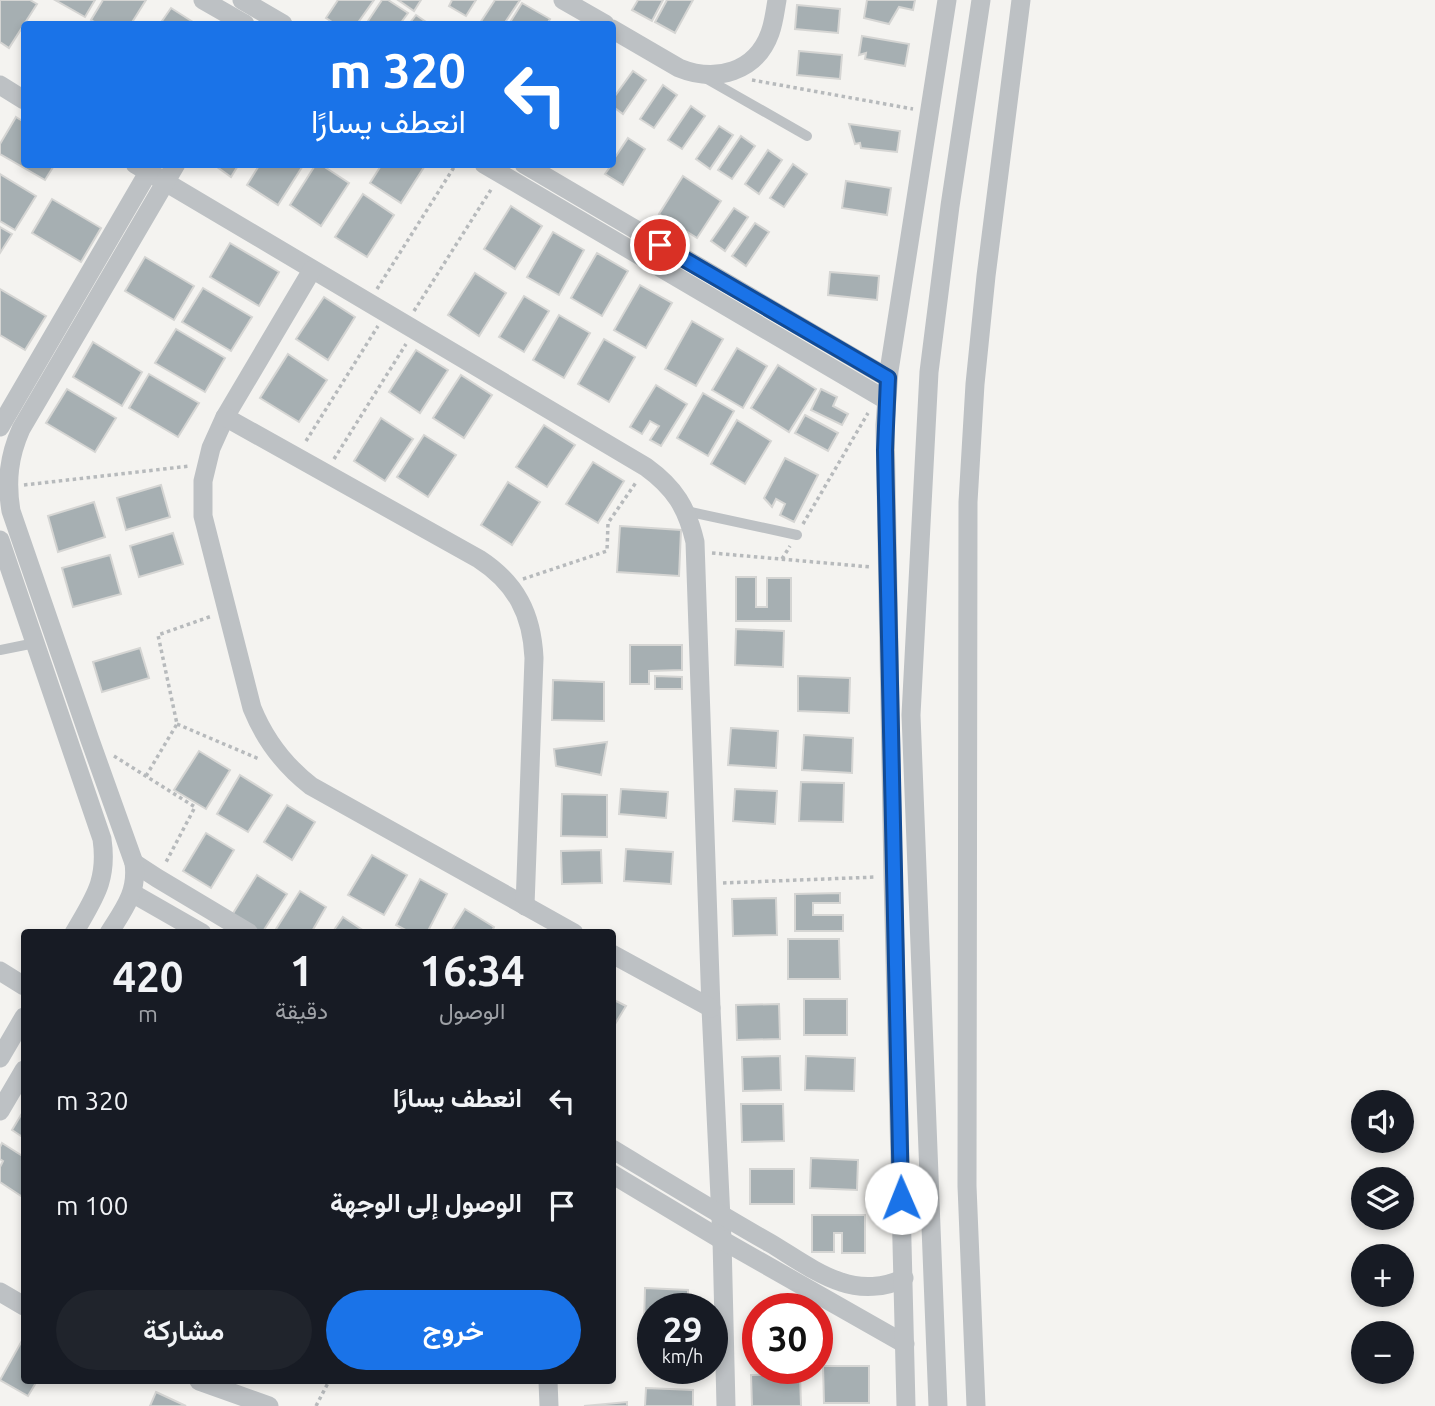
<!DOCTYPE html>
<html lang="ar">
<head>
<meta charset="utf-8">
<style>
	:root { --surface:#171b24; --page:#20242c; --text:#f1f3f6; --muted:#9ea1a6; --accent:#1a73e8 }
	body { margin:0; font-family:Ubuntu,Vazirmatn,sans-serif; background:var(--page); color:var(--text); direction:rtl; height:100vh; display:flex; flex-direction:column; font-size:26px; white-space:nowrap }
	* { box-sizing:border-box; margin:0 }
	p { font-size:23px; color:var(--muted) }
	.icon { flex:none; width:38px; height:38px; fill:none; stroke:currentColor; stroke-width:2; stroke-linecap:round; stroke-linejoin:round }
	.map { position:relative; flex:1; overflow:hidden; direction:ltr }
	.drawer { position:absolute; left:21px; top:929px; width:595px; height:455px; display:flex; flex-direction:column; background:var(--surface); border-radius:7px; box-shadow:0 4px 10px #0003; direction:rtl }
	.drawer>* { flex:none }
	.guide { position:absolute; left:21px; top:21px; width:595px; height:147px; border-radius:7px; box-shadow:0 4px 10px #0003; direction:rtl; background:#1a73e8; color:#fff; overflow:hidden }
	.controls { position:absolute; left:1351px; top:1090px; display:grid; gap:14px }
	.controls a { display:grid; place-items:center; width:63px; height:63px; border-radius:50%; background:var(--surface); box-shadow:0 4px 10px #0003; font-size:35px }
	.speed { position:absolute; left:637px; top:1293px; display:flex; gap:14px; font-size:35px; font-weight:700; text-align:center }
	.speed>* { display:grid; place-content:center; width:91px; height:91px; border-radius:50%; background:var(--surface); box-shadow:0 4px 10px #0003; line-height:1 }
	.speed small { font-size:18px; font-weight:400 }
	.speed .limit { border:10px solid #d22; background:#fff; color:#111 }
	.pin { position:absolute; display:grid; place-items:center; width:60px; height:60px; color:#fff; margin:-30px; border:4px solid #fff; border-radius:50%; box-shadow:0 2px 7px #0007 }
	.me { position:absolute; width:77px; margin:-38px; rotate:359deg; stroke-linejoin:round; filter:drop-shadow(0 0 5px #0008) }
	.turn { display:flex; align-items:center; gap:24px; height:147px; padding:0 35px; font-size:32px }
	.turn .icon { width:91px; height:91px; stroke-width:2.5 }
	.turn b { display:block; font-size:49px; line-height:60px }
	.eta { display:flex; justify-content:space-evenly; align-items:center; height:119px; text-align:center }
	.eta b { font-size:42px; font-weight:600; line-height:49px }
	.primary-button { display:flex; gap:14px; margin-top:auto; padding:14px 35px }
	.primary-button a { flex:1; height:80px; border-radius:42px; background:var(--accent); color:#fff; font-size:28px; font-weight:600; line-height:80px; text-align:center }
	.primary-button a+a { background:var(--page); color:var(--text) }
	ul { padding:0; list-style:none }
	li { display:flex; align-items:center; gap:21px; height:105px; padding:0 35px }
	li div { flex:1 }
	li b { display:block; font-size:26px }
	li em { font-style:normal }
	.map>svg:first-child { display:block }
	.building { fill:#a6afb2; stroke:#d5d5d3; stroke-width:2 }
	.lines { fill:none; stroke-linecap:round; stroke-linejoin:round }
	.path { stroke:#b7babc; stroke-width:3.5; stroke-dasharray:3.5 3.5; stroke-linecap:butt }
	.service { stroke:#bdc1c4; stroke-width:10 }
	.minor { stroke:#bdc1c4; stroke-width:19 }
	.route-casing { stroke:#114b97; stroke-width:18 }
	.route { stroke:#1a73e8; stroke-width:12 }
</style>
</head>
<body>
<div class="map">
<svg width="1435" height="1406" viewBox="0 0 1435 1406">
	<rect width="100%" height="100%" fill="#f4f3f0"/>
	<g class="building">
		<polygon points="0,0 30,0 37,4 9,48 0,42"/>
		<polygon points="55,0 95,0 85,17"/>
		<polygon points="103,0 146,0 131,24 98,24 91,20"/>
		<polygon points="338,0 374,0 357,24 335,24 326,18"/>
		<polygon points="382,0 388,0 408,13 400,24 366,24"/>
		<polygon points="398,0 421,0 414,11"/>
		<polygon points="452,0 476,0 466,16 449,6"/>
		<polygon points="495,0 520,0 504,24 483,24 480,23"/>
		<polygon points="638,0 663,0 652,21 632,10"/>
		<polygon points="667,0 693,0 675,33 655,22"/>
		<polygon points="867,0 915,0 913,10 899,7 889,24 864,18"/>
		<polygon points="522,3 550,19 547,24 509,24"/>
		<polygon points="797,5 840,9 838,33 795,29"/>
		<polygon points="171,8 196,24 160,24"/>
		<polygon points="416,15 429,24 409,24"/>
		<polygon points="862,36 909,44 905,66 865,59 866,53 859,55"/>
		<polygon points="799,51 842,55 840,79 797,75"/>
		<polygon points="633,71 646,80 623,114 612,106 612,100"/>
		<polygon points="663,85 677,95 654,128 640,119"/>
		<polygon points="691,106 705,116 682,149 668,140"/>
		<polygon points="16,117 24,122 24,164 55,164 45,180 0,154 0,144"/>
		<polygon points="849,124 900,131 897,152 861,148 860,143 855,144"/>
		<polygon points="719,126 733,135 710,169 696,159"/>
		<polygon points="741,136 755,146 732,179 718,170"/>
		<polygon points="628,138 645,149 623,185 605,174 612,164 612,162"/>
		<polygon points="768,150 782,160 759,194 745,184"/>
		<polygon points="213,164 239,164 231,177"/>
		<polygon points="260,164 304,164 278,205 247,185"/>
		<polygon points="316,164 320,164 349,183 321,226 290,205"/>
		<polygon points="382,164 426,164 401,203 370,183"/>
		<polygon points="793,164 807,174 784,207 770,198"/>
		<polygon points="0,174 36,196 15,230 0,221"/>
		<polygon points="683,176 721,201 697,238 659,214"/>
		<polygon points="846,181 891,188 887,215 842,208"/>
		<polygon points="363,194 394,215 367,257 335,237"/>
		<polygon points="52,199 101,228 81,262 32,233"/>
		<polygon points="511,206 542,226 515,269 484,249"/>
		<polygon points="734,208 748,217 725,251 711,241"/>
		<polygon points="755,223 769,232 746,266 732,256"/>
		<polygon points="0,227 12,234 0,253"/>
		<polygon points="553,232 584,250 559,295 527,277"/>
		<polygon points="230,243 279,272 259,306 210,277"/>
		<polygon points="597,253 628,271 602,316 571,298"/>
		<polygon points="145,257 194,286 174,320 125,291"/>
		<polygon points="830,272 879,276 877,300 828,295"/>
		<polygon points="475,273 506,293 479,336 448,315"/>
		<polygon points="640,285 672,303 646,348 614,330"/>
		<polygon points="203,288 252,317 231,351 182,322"/>
		<polygon points="0,289 46,316 25,350 0,335"/>
		<polygon points="524,296 549,311 524,352 499,337"/>
		<polygon points="324,297 355,317 328,360 296,339"/>
		<polygon points="559,315 590,333 564,378 533,360"/>
		<polygon points="692,321 723,339 696,386 665,369"/>
		<polygon points="176,329 225,358 205,392 155,363"/>
		<polygon points="604,339 635,357 609,402 578,384"/>
		<polygon points="93,342 142,372 122,406 73,377"/>
		<polygon points="737,348 767,366 743,408 712,390"/>
		<polygon points="416,350 448,370 420,413 389,392"/>
		<polygon points="288,354 327,380 299,422 260,398"/>
		<polygon points="778,365 816,389 789,432 751,408"/>
		<polygon points="149,374 199,403 178,437 129,408"/>
		<polygon points="461,375 492,395 464,438 433,418"/>
		<polygon points="656,385 687,404 661,446 650,440 659,426 650,421 642,434 630,427"/>
		<polygon points="67,389 116,418 95,452 46,423"/>
		<polygon points="821,389 837,397 833,406 848,414 842,425 811,410"/>
		<polygon points="703,393 734,411 708,456 677,438"/>
		<polygon points="805,415 838,433 828,451 795,433"/>
		<polygon points="381,418 413,439 385,481 354,461"/>
		<polygon points="737,420 771,441 745,484 711,464"/>
		<polygon points="544,425 575,445 547,487 516,467"/>
		<polygon points="424,435 456,455 428,497 397,477"/>
		<polygon points="785,458 818,475 794,522 780,515 785,504 776,499 772,507 764,498"/>
		<polygon points="593,462 624,481 598,523 566,504"/>
		<polygon points="508,482 540,502 512,545 481,525"/>
		<polygon points="161,485 170,517 126,530 117,498"/>
		<polygon points="94,502 105,537 58,552 48,516"/>
		<polygon points="620,526 681,530 679,576 617,572"/>
		<polygon points="173,533 183,564 139,577 130,546"/>
		<polygon points="110,555 121,594 73,607 62,568"/>
		<polygon points="736,577 756,577 756,607 767,607 767,578 791,578 791,621 736,621"/>
		<polygon points="736,629 784,631 783,667 735,665"/>
		<polygon points="630,645 682,645 682,670 649,671 649,684 630,684"/>
		<polygon points="140,648 149,678 102,692 93,662"/>
		<polygon points="655,676 682,677 682,689 655,689"/>
		<polygon points="798,676 850,678 849,713 798,711"/>
		<polygon points="553,680 604,682 604,721 552,720"/>
		<polygon points="731,728 778,731 776,768 728,765"/>
		<polygon points="804,735 853,738 852,773 802,770"/>
		<polygon points="607,742 601,775 556,766 554,749"/>
		<polygon points="199,751 230,770 206,809 174,790"/>
		<polygon points="240,775 272,795 248,832 217,814"/>
		<polygon points="801,782 844,783 843,822 799,821"/>
		<polygon points="621,789 668,792 666,818 619,814"/>
		<polygon points="735,789 777,791 775,824 733,821"/>
		<polygon points="562,794 607,795 607,837 561,836"/>
		<polygon points="287,805 315,822 292,860 264,842"/>
		<polygon points="206,833 234,850 211,888 183,871"/>
		<polygon points="626,849 673,852 671,884 624,881"/>
		<polygon points="601,850 602,883 562,884 561,851"/>
		<polygon points="372,855 407,875 384,915 348,895"/>
		<polygon points="257,875 287,894 262,933 232,915"/>
		<polygon points="420,879 447,894 427,933 411,933 396,925"/>
		<polygon points="300,891 326,907 311,933 282,933 276,929"/>
		<polygon points="840,893 840,903 813,903 813,915 843,915 843,931 795,931 795,894"/>
		<polygon points="776,898 777,935 733,936 732,899"/>
		<polygon points="465,909 494,927 491,933 450,933"/>
		<polygon points="343,917 367,933 332,933"/>
		<polygon points="788,939 839,939 840,979 788,979"/>
		<polygon points="612,999 626,1006 612,1029"/>
		<rect x="804" y="999" width="43" height="36"/>
		<polygon points="779,1004 780,1039 737,1040 736,1005"/>
		<polygon points="780,1056 781,1090 743,1091 742,1057"/>
		<polygon points="806,1056 855,1058 854,1091 805,1090"/>
		<polygon points="741,1104 783,1104 784,1141 742,1142"/>
		<polygon points="24,1110 24,1138 12,1130"/>
		<polygon points="2,1143 24,1157 24,1198 0,1182 0,1167 3,1161 0,1159 0,1147"/>
		<polygon points="811,1158 858,1160 857,1190 810,1188"/>
		<rect x="750" y="1169" width="44" height="35"/>
		<polygon points="812,1215 865,1215 865,1253 842,1253 842,1233 834,1233 834,1252 812,1252"/>
		<polygon points="645,1288 688,1290 688,1309 653,1309 653,1323 644,1323"/>
		<polygon points="644,1333 653,1333 653,1361 644,1362"/>
		<polygon points="24,1337 24,1381 37,1381 28,1396 0,1380"/>
		<polygon points="823,1366 869,1366 869,1403 824,1403"/>
		<polygon points="800,1374 801,1406 752,1406 751,1375"/>
		<polygon points="646,1388 693,1390 693,1406 645,1406"/>
		<polygon points="156,1392 186,1406 150,1406"/>
		<polygon points="627,1402 627,1406 584,1406"/>
	</g>
	<g class="lines">
		<g class="path">
			<polyline points="752,80 913,109"/>
			<polyline points="377,289 456,164"/>
			<polyline points="414,311 492,188"/>
			<polyline points="306,441 378,326"/>
			<polyline points="334,459 406,344"/>
			<polyline points="24,485 190,466"/>
			<polyline points="803,524 868,413"/>
			<polyline points="712,553 871,567"/>
			<polyline points="782,559 790,546"/>
			<polyline points="523,579 607,551 608,523 637,481"/>
			<polyline points="177,724 259,759"/>
			<polyline points="114,756 195,807 165,864"/>
			<polyline points="146,776 177,724 158,635 212,616"/>
			<polyline points="723,883 876,877"/>
			<polyline points="316,1406 329,1381"/>
		</g>
		<g class="service">
			<polyline points="707,79 807,136"/>
			<polyline points="686,511 797,535"/>
			<polyline points="0,650 35,643"/>
		</g>
		<g class="minor">
			<polyline points="203,0 245,24"/>
			<polyline points="242,0 283,24"/>
			<polyline points="563,0 605,24"/>
			<path d="M612,29L679,68C716,83 756,72 770,33C774,22 775,11 777,0"/>
			<polyline points="0,85 24,100"/>
			<path d="M135,164L646,467C675,488 687,508 695,542L711,1008L722,1240L726,1406"/>
			<polyline points="484,164 886,400"/>
			<polyline points="524,164 888,378"/>
			<path d="M312,270L225,417L211,448L203,481V516L252,708C265,740 284,765 311,786L574,933"/>
			<path d="M225,417L479,559C516,583 532,614 534,658L525,906"/>
			<polyline points="0,427 153,164"/>
			<path d="M0,540L102,839C108,881 94,898 74,933"/>
			<polyline points="134,863 157,878 249,933"/>
			<polyline points="132,893 202,933"/>
			<path d="M109,933C124,909 138,892 134,863L90,740L11,511C6,481 9,456 21,429L176,164"/>
			<polyline points="612,954 711,1008"/>
			<polyline points="0,971 24,986"/>
			<polyline points="0,1058 24,1017"/>
			<polyline points="0,1111 24,1070"/>
			<path d="M612,1149C665,1181 717,1213 770,1243C792,1256 816,1274 841,1282C861,1289 885,1288 904,1278"/>
			<polyline points="612,1174 722,1240 905,1344"/>
			<polyline points="0,1292 24,1306"/>
			<polyline points="199,1381 269,1406"/>
			<polyline points="548,1381 549,1406"/>
			<polyline points="906,1406 893,876 885,425 889,371 947,0"/>
			<polyline points="938,1406 911,715 929,372 950,206 981,0"/>
			<polyline points="976,1406 967,1186 968,502 975,384 986,276 1021,0"/>
		</g>
	</g>
	<g class="lines">
		<g class="route-casing">
			<polyline id="route" points="660,245 888,378 885,450 901,1198"/>
		</g>
		<use href="#route" class="route"/>
	</g>
</svg>
<div class="controls">
<a><svg class="icon" aria-label="sound" viewBox="0 0 24 24"><path d="M4 9h4l5-4v14l-5-4H4zM17 9q2 3 0 6"/></svg></a>
<a><svg class="icon" aria-label="layers" viewBox="0 0 24 24"><path d="M12 4l9 5-9 5-9-5zM3 14l9 5 9-5"/></svg></a>
<a>+</a>
<a>−</a>
</div>
<div class="speed"><div>29<small>km/h</small></div><div class="limit">30</div></div>
<div class="pin" style="left:660px;top:245px;background:#d93025"><svg class="icon" aria-label="arrive" viewBox="0 0 24 24"><path d="M6 21V4h12l-3 4 3 4H6"/></svg></div>
<svg class="me" style="left:901px;top:1198px" viewBox="-20 -20 40 40"><circle r="19" fill="#fff"/><path d="M0-13L10 11 0 6-10 11z" fill="#1a73e8"/></svg>
<div class="guide">
<div class="turn"><svg class="icon" aria-label="left" viewBox="0 0 24 24"><path d="M17 20v-9H6M10 6l-5 5 5 5"/></svg><div><b>320 m</b>انعطف يسارًا</div></div>
</div>
<section class="drawer">
<div class="eta">
<div><b>16:34</b><p>الوصول</p></div>
<div><b>1</b><p>دقيقة</p></div>
<div><b>420</b><p>m</p></div>
</div>
<ul>
<li><svg class="icon" aria-label="left" viewBox="0 0 24 24"><path d="M17 20v-9H6M10 6l-5 5 5 5"/></svg><div><b>انعطف يسارًا</b></div><em>320 m</em></li>
<li><svg class="icon" aria-label="arrive" viewBox="0 0 24 24"><path d="M6 21V4h12l-3 4 3 4H6"/></svg><div><b>الوصول إلى الوجهة</b></div><em>100 m</em></li>
</ul>
<div class="primary-button"><a>خروج</a><a>مشاركة</a></div>
</section>
</div>
</body>
</html>
